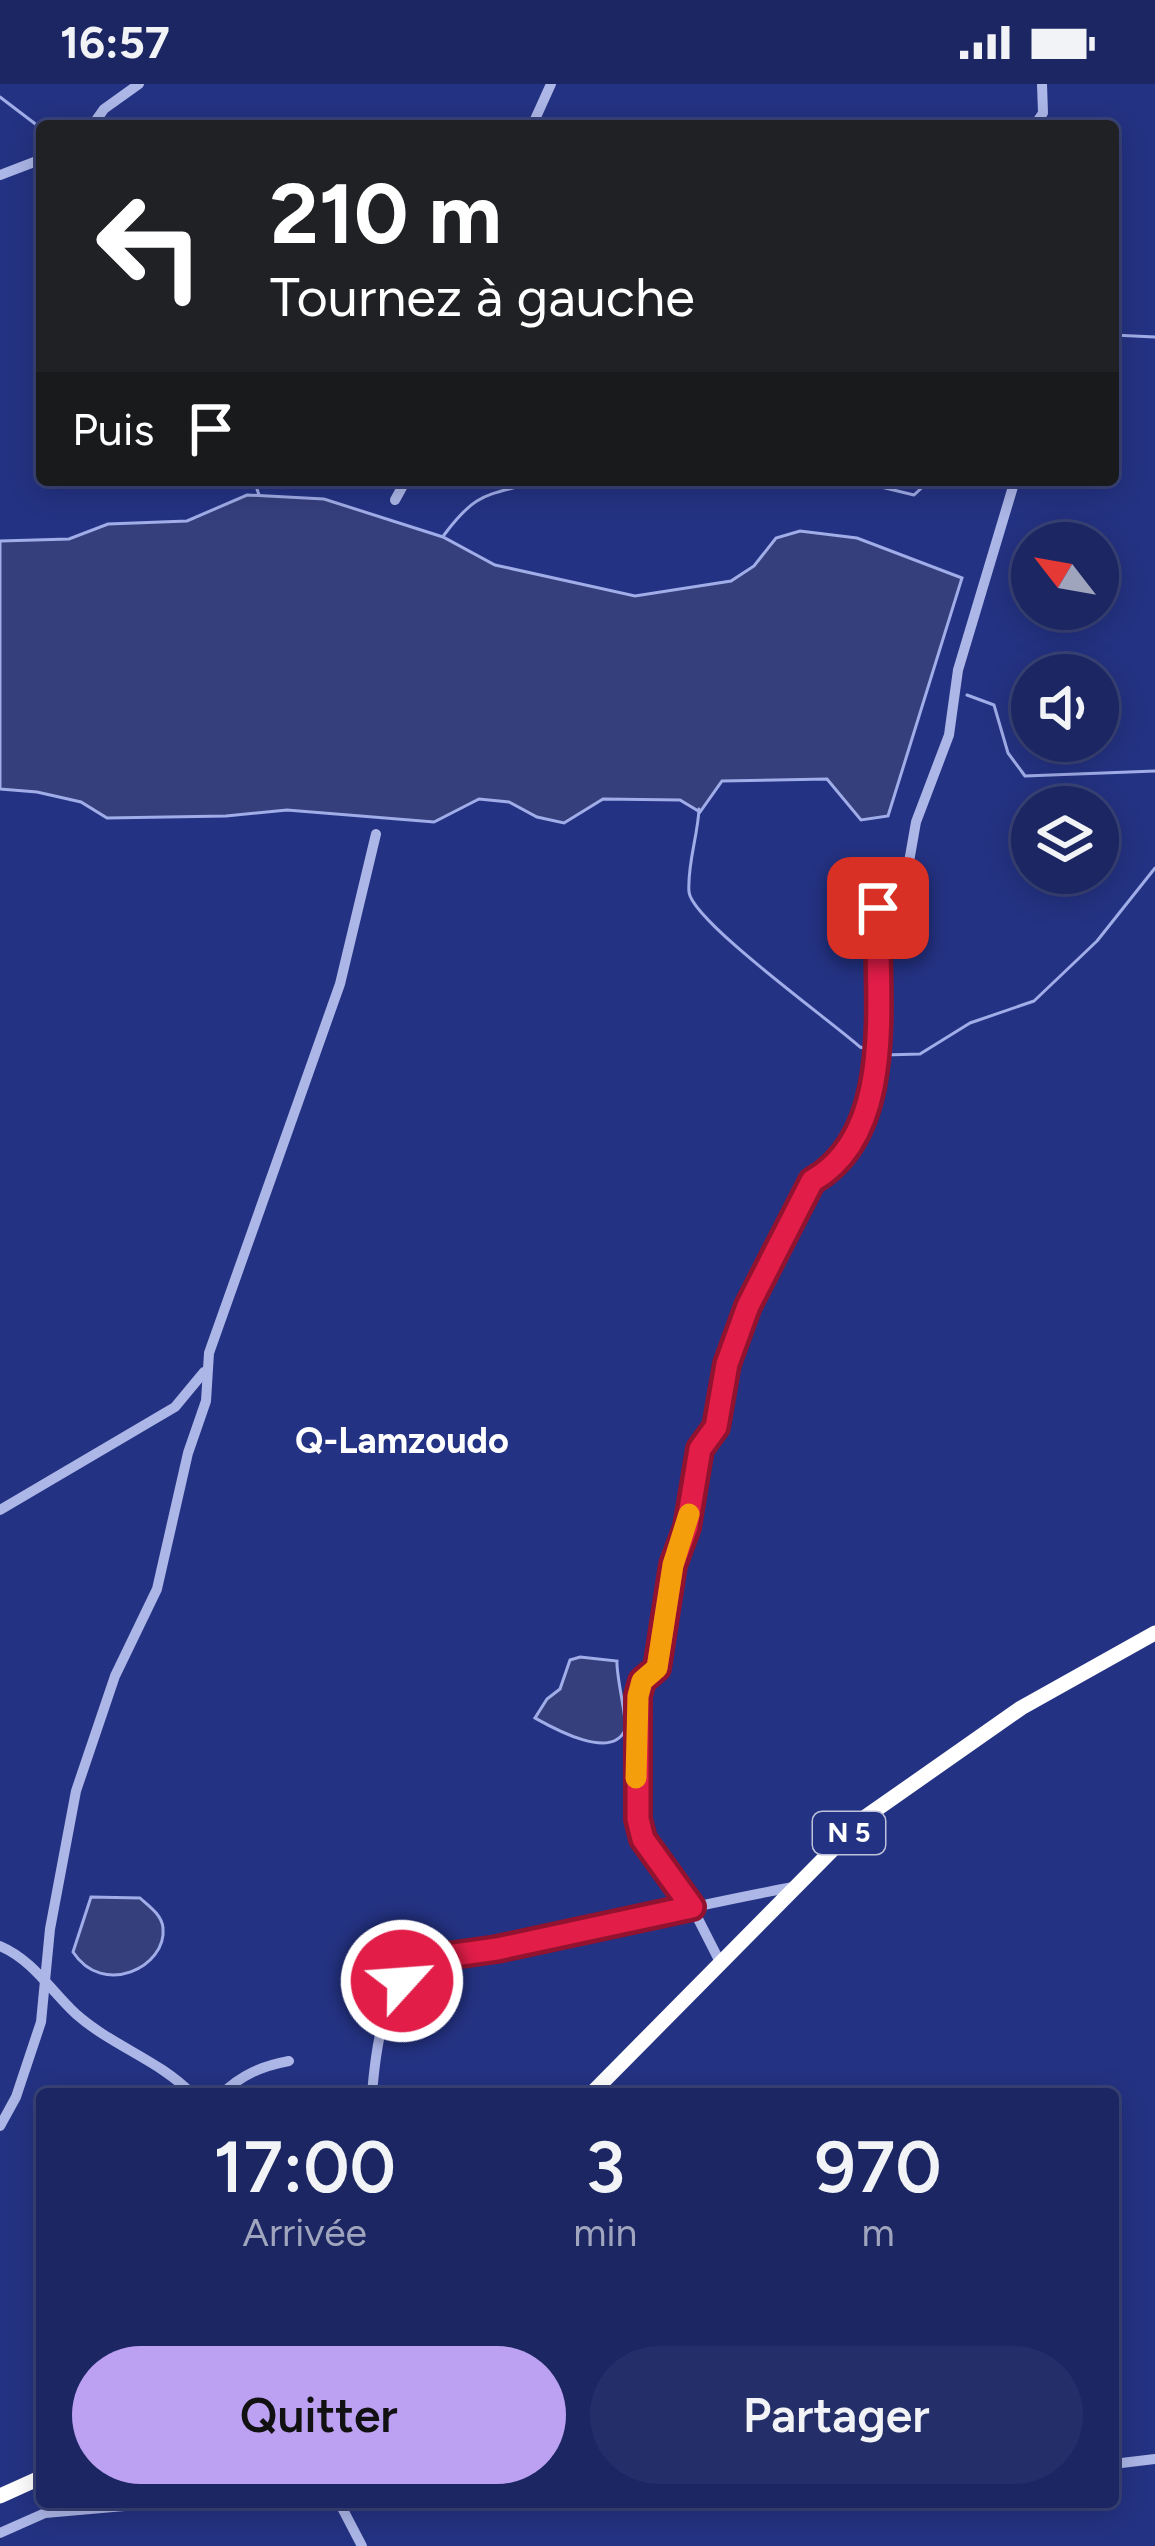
<!DOCTYPE html>
<html lang="fr">
<head>
<meta charset="utf-8">
<style>
	:root { --surface:#1b2662; --page:#242e68; --text:#f1f3f6; --muted:#a0a5be; --line:#394377; --accent:#bca0f2 }
	body { margin:0; font-family:Figtree,sans-serif; background:var(--page); color:var(--text); height:100vh; display:flex; flex-direction:column; font-size:45px; white-space:nowrap }
	* { box-sizing:border-box; margin:0 }
	p { font-size:39px; color:var(--muted) }
	.icon { flex:none; width:66px; height:66px; fill:none; stroke:currentColor; stroke-width:2; stroke-linecap:round; stroke-linejoin:round }
	.map { position:relative; flex:1; overflow:hidden }
	.sheet { position:absolute; left:36px; top:2004px; width:1083px; height:420px; display:flex; flex-direction:column; background:var(--surface); border-radius:12px; box-shadow:0 6px 30px #0003,0 0 0 3px var(--line) }
	.sheet>* { flex:none }
	.top-card { position:absolute; left:36px; top:36px; width:1083px; height:366px; border-radius:12px; box-shadow:0 6px 30px #0003,0 0 0 3px var(--line); background:#202124; color:#fff; overflow:hidden }
	.needle { width:78px; rotate:301deg }
	.buttons { position:absolute; left:1011px; top:438px; display:grid; gap:24px }
	.buttons a { display:grid; place-items:center; width:108px; height:108px; border-radius:50%; background:var(--surface); box-shadow:0 6px 30px #0003,0 0 0 3px var(--line); font-size:60px }
	.pin { position:absolute; display:grid; place-items:center; width:102px; height:102px; color:#fff; margin:-51px; border-radius:24px; box-shadow:0 6px 18px #0006 }
	.me { position:absolute; width:132px; margin:-66px; rotate:64deg; stroke-linejoin:round; filter:drop-shadow(0 0 9px #0008) }
	.turn { display:flex; align-items:center; gap:42px; height:252px; padding:0 36px; font-size:54px }
	.turn .icon { width:156px; height:156px; stroke-width:2.5 }
	.turn b { display:block; font-size:84px; line-height:102px }
	.then { display:flex; align-items:center; height:114px; padding:0 36px; background:#0003; gap:24px; font-size:45px }
	.eta { display:flex; justify-content:space-evenly; align-items:center; height:204px; text-align:center }
	.eta b { font-size:72px; font-weight:600; line-height:84px }
	.action { display:flex; gap:24px; margin-top:auto; padding:24px 36px }
	.action a { flex:1; height:138px; border-radius:72px; background:var(--accent); color:#111; font-size:48px; font-weight:600; line-height:138px; text-align:center }
	.action a+a { background:var(--page); color:var(--text) }
	.status { display:flex; justify-content:space-between; align-items:center; height:84px; padding:0 60px; background:var(--surface); direction:ltr }
	.status svg { height:33px; fill:currentColor }
	.map>svg:first-child { display:block }
	.water { fill:#353f7c; stroke:#a0ade8; stroke-width:3 }
	.lines { fill:none; stroke-linecap:round; stroke-linejoin:round }
	.stream { stroke:#a0ade8; stroke-width:3 }
	.minor { stroke:#acb6e7; stroke-width:10 }
	.highway { stroke:#fff; stroke-width:15 }
	.route-casing { stroke:#92132f; stroke-width:30 }
	.route { stroke:#e11d48; stroke-width:21 }
	.slow { stroke:#f59e0b; stroke-width:21 }
	.labels { text-anchor:middle; stroke-width:12; stroke-linejoin:round; paint-order:stroke }
	.shield { fill:#243283; stroke:#bdc2da; stroke-width:3 }
	.shield-label { font-size:27px; font-weight:bold; fill:#fff }
	.quarter-label { font-size:36px; font-weight:bold; fill:#fff; stroke:#243283 }
</style>
</head>
<body>
<div class="status"><b>16:57</b><svg viewBox="0 0 49 12"><path d="M0 12V9h3v3zM5 12V6h3v6zM10 12V3h3v9zM15 12V0h3v12zM26 1h20v11H26zM47 4h2v5h-2z"/></svg></div>
<div class="map">
<svg width="1155" height="2462" viewBox="0 0 1155 2462">
	<rect width="100%" height="100%" fill="#243283"/>
	<g class="water">
		<polygon points="247,411 324,415 443,453 495,481 635,512 731,497 754,482 776,454 800,447 857,454 962,494 888,732 861,736 827,695 722,697 700,728 680,716 603,715 564,739 537,733 509,718 479,715 434,738 287,726 226,732 107,734 81,718 37,708 0,705 0,457 69,455 108,440 187,437"/>
		<path d="M580,1573L617,1577C616,1593 628,1638 625,1646C611,1677 553,1644 535,1634L547,1615L560,1605L570,1576Z"/>
		<path d="M91,1813L140,1814C149,1822 162,1831 163,1844C167,1883 103,1914 73,1868Z"/>
	</g>
	<g class="lines">
		<g class="stream">
			<polyline points="0,13 42,45"/>
			<polyline points="1113,251 1155,253"/>
			<polyline points="254,396 259,411"/>
			<polyline points="851,401 877,402 914,411 930,396"/>
			<path d="M444,451C479,404 489,413 540,396"/>
			<polyline points="967,611 994,621 1008,669 1025,692 1155,687"/>
			<path d="M699,725C698,751 687,781 689,808C692,837 831,937 860,963L875,968"/>
			<polyline points="884,971 920,970 970,939 1034,917 1097,857 1155,784"/>
		</g>
		<g class="minor">
			<polyline points="92,42 104,25 139,0"/>
			<polyline points="532,42 551,0"/>
			<polyline points="1034,42 1043,29 1042,0"/>
			<polyline points="0,91 42,75"/>
			<polyline points="395,416 406,396"/>
			<polyline points="0,1426 175,1323 204,1288"/>
			<path d="M0,1862C33,1876 51,1907 76,1930C112,1962 159,1976 192,2010"/>
			<path d="M720,1878L692,1823L643,1755L638,1735L637,1613L642,1597L657,1584L665,1520L673,1481L687,1443L700,1365L716,1343L727,1281L748,1222L812,1097C899,1047 875,908 878,824L906,795L916,738L949,651L958,586L1015,396"/>
			<path d="M222,2010C241,1991 262,1982 289,1977"/>
			<path d="M372,2010C375,1973 381,1916 409,1889C432,1866 475,1870 505,1864C601,1844 696,1821 793,1803"/>
			<polyline points="0,2042 16,2013 41,1938 50,1845 76,1707 115,1592 157,1505 188,1369 206,1317 209,1269 340,900 376,750"/>
			<polyline points="1113,2380 1155,2375"/>
			<polyline points="339,2418 362,2462"/>
			<polyline points="438,2418 444,2422 509,2418"/>
			<polyline points="0,2449 45,2429 170,2418"/>
		</g>
		<g class="highway">
			<polyline points="591,2010 864,1734 1021,1624 1155,1549"/>
			<polyline points="0,2412 42,2393"/>
		</g>
	</g>
	<g class="lines">
		<g class="route-casing">
			<path id="route" d="M402,1897L413,1884L447,1872L497,1865L692,1823L643,1755L638,1735V1612L642,1597L657,1584L673,1481L687,1443L700,1365L716,1343L727,1280L748,1222L812,1097C899,1048 875,908 878,824"/>
		</g>
		<use href="#route" class="route"/>
		<polyline class="slow" points="636,1694 638,1612 642,1597 657,1584 673,1481 689,1430"/>
	</g>
	<g class="labels">
		<rect class="shield" x="813" y="1728" width="72" height="42" rx="9"/>
		<g class="shield-label">
			<text x="849" y="1758">N 5</text>
		</g>
		<g class="quarter-label">
			<text x="402" y="1369">Q-Lamzoudo</text>
		</g>
	</g>
</svg>
<div class="buttons">
<a><svg class="needle" viewBox="-14 -14 28 28"><path d="M0-13l5 13h-10z" fill="#e53935"/><path d="M0 13l5-13h-10z" fill="#a0a5be"/></svg></a>
<a><svg class="icon" aria-label="sound" viewBox="0 0 24 24"><path d="M4 9h4l5-4v14l-5-4H4zM17 9q2 3 0 6"/></svg></a>
<a><svg class="icon" aria-label="layers" viewBox="0 0 24 24"><path d="M12 4l9 5-9 5-9-5zM3 14l9 5 9-5"/></svg></a>
</div>
<div class="pin" style="left:878px;top:824px;background:#d93025"><svg class="icon" aria-label="arrive" viewBox="0 0 24 24"><path d="M6 21V4h12l-3 4 3 4H6"/></svg></div>
<svg class="me" style="left:402px;top:1897px" viewBox="-20 -20 40 40"><circle r="17" fill="#e11d48" stroke="#fff" stroke-width="3"/><path d="M0-11L8 9 0 5-8 9z" fill="#fff"/></svg>
<div class="top-card">
<div class="turn"><svg class="icon" aria-label="left" viewBox="0 0 24 24"><path d="M17 20v-9H6M10 6l-5 5 5 5"/></svg><div><b>210 m</b>Tournez à gauche</div></div>
<div class="then">Puis<svg class="icon" aria-label="arrive" viewBox="0 0 24 24"><path d="M6 21V4h12l-3 4 3 4H6"/></svg></div>
</div>
<section class="sheet">
<div class="eta">
<div><b>17:00</b><p>Arrivée</p></div>
<div><b>3</b><p>min</p></div>
<div><b>970</b><p>m</p></div>
</div>
<div class="action"><a>Quitter</a><a>Partager</a></div>
</section>
</div>
</body>
</html>
